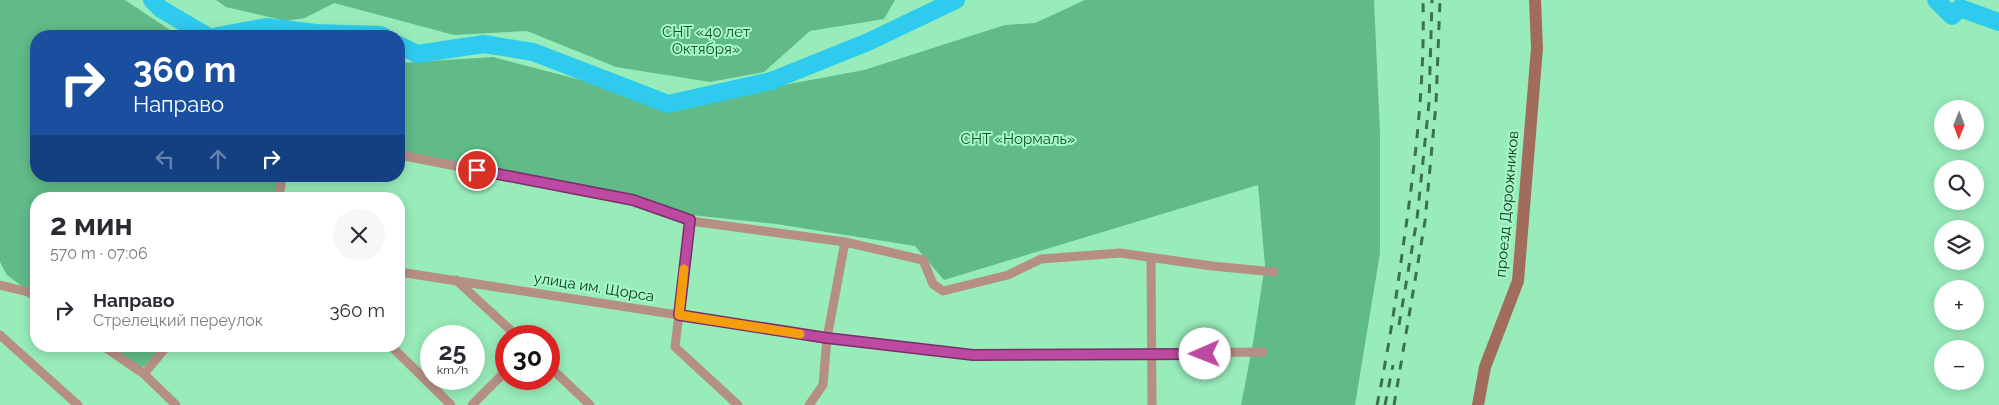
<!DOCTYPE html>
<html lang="ru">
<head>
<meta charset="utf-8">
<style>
	:root { --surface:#fff; --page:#f7f7f7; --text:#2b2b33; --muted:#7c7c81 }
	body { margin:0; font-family:Raleway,sans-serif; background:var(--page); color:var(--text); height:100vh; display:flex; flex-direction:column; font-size:19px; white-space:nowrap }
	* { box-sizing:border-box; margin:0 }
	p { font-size:16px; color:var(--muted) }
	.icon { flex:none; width:28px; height:28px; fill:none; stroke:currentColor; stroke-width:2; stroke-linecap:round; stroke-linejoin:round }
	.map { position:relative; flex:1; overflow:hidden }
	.details { position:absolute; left:30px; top:192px; width:375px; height:160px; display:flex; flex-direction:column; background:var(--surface); border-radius:20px; box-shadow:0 2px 12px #0003 }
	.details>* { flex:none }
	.hud { position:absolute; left:30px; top:30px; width:375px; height:152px; border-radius:20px; box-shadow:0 2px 12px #0003; background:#1a4fa0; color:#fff; overflow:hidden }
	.needle { width:32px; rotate:181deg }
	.buttons { position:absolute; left:1934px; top:100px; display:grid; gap:10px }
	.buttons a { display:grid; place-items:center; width:50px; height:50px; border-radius:50%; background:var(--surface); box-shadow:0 2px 12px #0003; font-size:25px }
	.speed { position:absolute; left:420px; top:325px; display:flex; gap:10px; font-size:25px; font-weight:700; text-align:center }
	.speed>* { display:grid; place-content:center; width:65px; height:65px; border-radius:50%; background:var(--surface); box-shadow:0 2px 12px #0003; line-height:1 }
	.speed small { font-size:12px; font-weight:400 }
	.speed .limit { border:8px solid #d22; background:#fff; color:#111 }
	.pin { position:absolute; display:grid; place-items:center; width:42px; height:42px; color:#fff; margin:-21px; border:2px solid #fff; border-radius:50%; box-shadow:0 1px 5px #0007 }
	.me { position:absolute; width:55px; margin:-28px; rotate:269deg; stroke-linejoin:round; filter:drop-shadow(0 0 4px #0008) }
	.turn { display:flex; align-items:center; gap:18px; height:105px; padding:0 20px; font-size:22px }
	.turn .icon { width:65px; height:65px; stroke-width:2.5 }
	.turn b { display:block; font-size:35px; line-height:42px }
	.lanes { display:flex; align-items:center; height:48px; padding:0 20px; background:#0003; justify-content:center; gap:25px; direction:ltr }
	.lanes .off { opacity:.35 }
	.round { display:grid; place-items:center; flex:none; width:52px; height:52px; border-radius:26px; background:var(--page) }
	.overview { display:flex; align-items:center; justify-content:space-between; height:85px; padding:0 20px }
	h1 { font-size:30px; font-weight:700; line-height:38px }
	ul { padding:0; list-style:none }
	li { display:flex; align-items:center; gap:15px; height:65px; padding:0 20px }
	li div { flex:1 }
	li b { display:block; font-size:19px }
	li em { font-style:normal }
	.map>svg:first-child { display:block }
	.green { fill:#61bb89 }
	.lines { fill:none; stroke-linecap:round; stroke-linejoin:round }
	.river { stroke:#2fcbee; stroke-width:18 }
	.street { stroke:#b58f84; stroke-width:9 }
	.secondary { stroke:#a26c5c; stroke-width:12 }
	.rail { stroke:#3c7053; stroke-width:3; stroke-dasharray:9 9; stroke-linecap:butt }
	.route-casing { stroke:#7a2f69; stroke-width:12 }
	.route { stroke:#bc49a2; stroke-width:9 }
	.slow { stroke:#f59e0b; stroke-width:9 }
	.labels { text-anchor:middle; stroke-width:4; stroke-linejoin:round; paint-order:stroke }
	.park-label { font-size:15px; fill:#164f32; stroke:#a5fac7 }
	.street-label { font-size:15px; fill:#0f3320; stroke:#a5fac7 }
</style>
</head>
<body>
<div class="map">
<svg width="1999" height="405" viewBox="0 0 1999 405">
	<rect width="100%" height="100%" fill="#98ecba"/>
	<g class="green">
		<polygon points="0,0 125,0 179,36 36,36 36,176 280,176 273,199 36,199 36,297 7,275 0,262"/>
		<polygon points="216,0 895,0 884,19 810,31 764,72 710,82 616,67 527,31 454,35 334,3 305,18 286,21 226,7"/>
		<polygon points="1085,0 1374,0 1380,133 1380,253 1355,405 1241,405 1253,343 1265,265 1258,185 944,280 915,246 776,224 682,214 399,156 399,63 493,57 676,105 864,70 1005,25 1035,23"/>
		<polygon points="103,346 165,346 138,372"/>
	</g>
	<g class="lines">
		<g class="river">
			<polyline points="152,0 161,9 207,36"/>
			<polyline points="1936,0 1952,16 1960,8 1999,22"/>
			<polyline points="217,36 266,27 316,33 380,35 383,36"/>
			<polyline points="399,45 417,54 484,44 533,52 668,104 771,81 868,42 956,0"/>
		</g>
		<g class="street">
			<polyline points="399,155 633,200 690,221 845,242 923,260 933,284 943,291 1008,275 1041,259 1120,253 1212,266 1274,272"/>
			<polyline points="276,199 280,192 282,176"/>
			<polyline points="690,221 675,347 738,405"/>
			<polyline points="1151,258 1152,405"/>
			<polyline points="399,272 827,338 973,355 1263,352"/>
			<polyline points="456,280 517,336"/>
			<polyline points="0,285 28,292 36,297"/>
			<polyline points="0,335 78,405"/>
			<polyline points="103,346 144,374 176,405"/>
			<polyline points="391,346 451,405"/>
			<polyline points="549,366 590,405"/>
			<polyline points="144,374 167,346"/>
			<polyline points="472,405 506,371"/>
			<polyline points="809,405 823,385 827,338 845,242"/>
		</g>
		<polyline class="secondary" points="1478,405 1485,367 1518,281 1537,48 1535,0"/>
		<g class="rail">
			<polyline points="1399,325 1417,219 1429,103 1432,0"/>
			<path d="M1377,405C1388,352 1396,300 1403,247C1415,165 1425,83 1423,0"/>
			<polyline points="1385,405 1393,365"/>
			<polyline points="1394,405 1425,221 1436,104 1440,0"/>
		</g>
	</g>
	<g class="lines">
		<g class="route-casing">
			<polyline id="route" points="477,170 633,200 690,220 679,315 827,338 973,355 1205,354"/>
		</g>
		<use href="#route" class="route"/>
		<polyline class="slow" points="684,269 679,315 800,334"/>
	</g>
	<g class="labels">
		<g class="park-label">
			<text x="706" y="37">СНТ «40 лет<tspan x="706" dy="17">Октября»</tspan></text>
			<text x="1018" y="144">СНТ «Нормаль»</text>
		</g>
		<g class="street-label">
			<text transform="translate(1507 204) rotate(-85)" y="5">проезд Дорожников</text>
			<text transform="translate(594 287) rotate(9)" y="5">улица им. Щорса</text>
		</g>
	</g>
</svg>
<div class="buttons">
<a><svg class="needle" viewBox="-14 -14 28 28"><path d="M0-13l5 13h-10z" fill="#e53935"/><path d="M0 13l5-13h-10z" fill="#7c7c81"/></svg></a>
<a><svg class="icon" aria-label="search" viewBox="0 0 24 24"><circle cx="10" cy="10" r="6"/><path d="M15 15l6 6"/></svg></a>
<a><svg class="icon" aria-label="layers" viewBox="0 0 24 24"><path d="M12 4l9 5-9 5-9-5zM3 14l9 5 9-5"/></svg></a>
<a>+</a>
<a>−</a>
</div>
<div class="speed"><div>25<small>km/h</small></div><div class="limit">30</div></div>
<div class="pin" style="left:477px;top:170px;background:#d93025"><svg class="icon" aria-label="arrive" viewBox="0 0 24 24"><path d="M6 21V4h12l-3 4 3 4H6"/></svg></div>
<svg class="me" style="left:1205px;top:354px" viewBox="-20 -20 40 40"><circle r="19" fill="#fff"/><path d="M0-13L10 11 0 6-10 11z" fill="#bc49a2"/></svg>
<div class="hud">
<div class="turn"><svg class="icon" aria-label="right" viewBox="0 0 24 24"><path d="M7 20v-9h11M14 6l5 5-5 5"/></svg><div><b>360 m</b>Направо</div></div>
<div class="lanes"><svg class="icon off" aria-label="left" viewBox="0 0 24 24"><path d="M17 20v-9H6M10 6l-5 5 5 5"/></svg><svg class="icon off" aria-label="ahead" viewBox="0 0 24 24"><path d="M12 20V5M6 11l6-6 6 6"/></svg><svg class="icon" aria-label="right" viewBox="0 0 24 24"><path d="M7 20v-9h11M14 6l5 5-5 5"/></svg></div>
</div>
<section class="details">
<div class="overview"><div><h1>2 мин</h1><p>570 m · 07:06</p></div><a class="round"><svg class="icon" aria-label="close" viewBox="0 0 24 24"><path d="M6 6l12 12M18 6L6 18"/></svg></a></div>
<ul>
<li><svg class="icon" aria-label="right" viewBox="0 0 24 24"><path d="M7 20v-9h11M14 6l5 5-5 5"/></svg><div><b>Направо</b><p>Стрелецкий переулок</p></div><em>360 m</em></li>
</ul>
</section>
</div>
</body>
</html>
